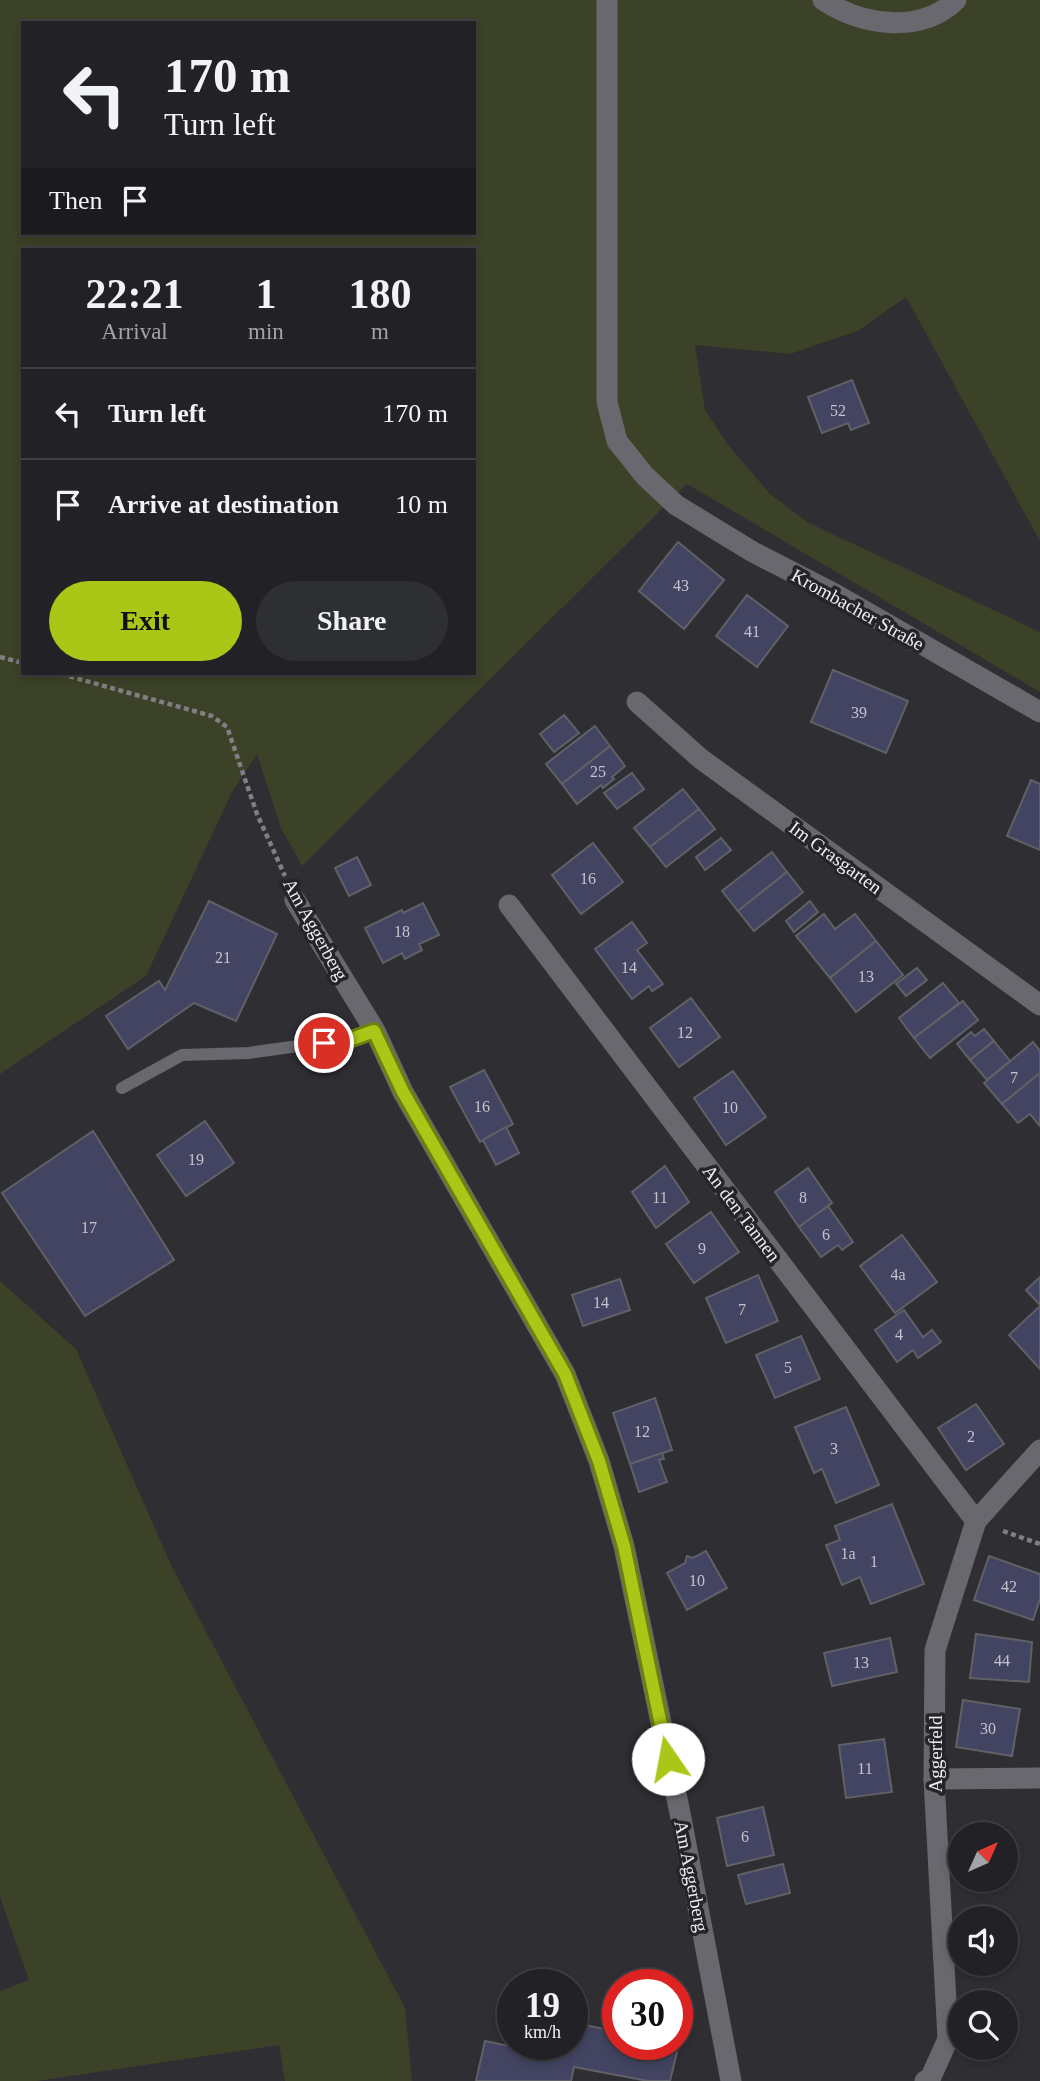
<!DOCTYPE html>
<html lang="en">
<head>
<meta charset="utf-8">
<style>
	:root { --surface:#222226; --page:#2e2f32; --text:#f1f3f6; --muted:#a2a4a7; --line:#3f3f43; --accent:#aac718 }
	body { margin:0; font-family:"Times New Roman",serif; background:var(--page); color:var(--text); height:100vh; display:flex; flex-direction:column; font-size:26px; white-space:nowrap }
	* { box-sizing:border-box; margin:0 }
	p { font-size:23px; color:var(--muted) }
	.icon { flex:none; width:38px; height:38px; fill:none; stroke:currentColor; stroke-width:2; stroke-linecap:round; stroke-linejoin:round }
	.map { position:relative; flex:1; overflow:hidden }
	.side { position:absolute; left:21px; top:248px; width:455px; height:427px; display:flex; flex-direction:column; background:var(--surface); border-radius:0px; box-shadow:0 4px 10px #0003,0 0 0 2px var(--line) }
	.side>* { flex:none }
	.guide { position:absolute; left:21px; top:21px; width:455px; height:214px; border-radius:0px; box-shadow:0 4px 10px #0003,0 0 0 2px var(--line); background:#222226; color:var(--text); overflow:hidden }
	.needle { width:46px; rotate:45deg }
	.tools { position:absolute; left:948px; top:1822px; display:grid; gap:14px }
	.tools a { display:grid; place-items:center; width:70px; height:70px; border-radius:50%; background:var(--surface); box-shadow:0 4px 10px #0003,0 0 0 2px var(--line); font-size:35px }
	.speed { position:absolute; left:497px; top:1969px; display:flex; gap:14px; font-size:35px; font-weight:700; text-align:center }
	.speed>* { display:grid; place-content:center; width:91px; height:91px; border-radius:50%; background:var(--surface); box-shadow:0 4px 10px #0003,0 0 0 2px var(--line); line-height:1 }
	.speed small { font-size:18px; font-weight:400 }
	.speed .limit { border:10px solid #d22; background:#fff; color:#111 }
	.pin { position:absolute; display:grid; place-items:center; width:60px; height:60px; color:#fff; margin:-30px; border:4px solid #fff; border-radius:50%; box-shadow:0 2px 7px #0007 }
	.me { position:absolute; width:77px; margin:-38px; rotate:348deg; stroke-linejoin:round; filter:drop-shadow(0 0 5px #0008) }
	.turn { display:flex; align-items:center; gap:24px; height:147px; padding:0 28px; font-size:32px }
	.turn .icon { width:91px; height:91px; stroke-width:2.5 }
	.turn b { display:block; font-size:49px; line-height:60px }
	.then { display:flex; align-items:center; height:66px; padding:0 28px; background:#0003; gap:14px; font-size:26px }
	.eta { display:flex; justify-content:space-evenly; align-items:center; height:119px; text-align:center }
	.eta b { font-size:42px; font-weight:600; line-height:49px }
	.button { display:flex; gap:14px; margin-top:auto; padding:14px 28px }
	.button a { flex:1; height:80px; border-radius:42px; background:var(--accent); color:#111; font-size:28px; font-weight:600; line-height:80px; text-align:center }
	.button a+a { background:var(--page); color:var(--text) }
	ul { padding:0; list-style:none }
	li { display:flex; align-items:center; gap:21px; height:91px; padding:0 28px; border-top:2px solid var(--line) }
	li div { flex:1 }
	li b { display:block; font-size:26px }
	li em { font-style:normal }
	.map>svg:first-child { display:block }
	.green { fill:#3b4227; fill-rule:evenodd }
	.building { fill:#424461; stroke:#606166; stroke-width:2 }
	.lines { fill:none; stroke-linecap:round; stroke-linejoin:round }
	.path { stroke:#808084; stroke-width:4.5; stroke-dasharray:5 3.5; stroke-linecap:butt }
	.service { stroke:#68686e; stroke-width:12 }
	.minor { stroke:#68686e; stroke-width:21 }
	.route-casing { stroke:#6e8110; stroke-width:18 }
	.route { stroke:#aac718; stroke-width:12 }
	.labels { text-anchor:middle; stroke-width:7; stroke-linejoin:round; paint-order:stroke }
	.number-label { font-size:16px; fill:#c3c4cd }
	.street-label { font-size:19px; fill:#eeeef1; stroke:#242429 }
</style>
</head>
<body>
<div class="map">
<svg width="1040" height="2081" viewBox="0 0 1040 2081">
	<rect width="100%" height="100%" fill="#2e2e33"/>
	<g class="green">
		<path d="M0,0H1040V541L906,297L858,331L790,354L695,345L705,410L728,445L770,494L809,523L1040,632V692L687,484L302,866L281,828L257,754L232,792L146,976L0,1074ZM23,23H474V233H23ZM23,250H474V674H23Z"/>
		<polygon points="0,1281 76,1349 172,1567 405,2008 412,2081 285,2081 279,2045 37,2081 0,2081 0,1991 29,1980 0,1897"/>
	</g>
	<g class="building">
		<polygon points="852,380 869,423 851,430 848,423 822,433 808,397"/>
		<polygon points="678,542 724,580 684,629 639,591"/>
		<polygon points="747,595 788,626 757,667 716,636"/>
		<polygon points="833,670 908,701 886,753 811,722"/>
		<polygon points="564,715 579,733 554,752 540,734"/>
		<polygon points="595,726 610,746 562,784 546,764"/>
		<polygon points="610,746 625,766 612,777 614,779 603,788 601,785 577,804 562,784"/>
		<polygon points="632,773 644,789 617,809 604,793"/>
		<polygon points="1031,780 1040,784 1040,850 1007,836"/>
		<polygon points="683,789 699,809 650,847 634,828"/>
		<polygon points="699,809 715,829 666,867 650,847"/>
		<polygon points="721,838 731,850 705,870 696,857"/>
		<polygon points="593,843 623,882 581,914 552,875"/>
		<polygon points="772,852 787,872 738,911 722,891"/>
		<polygon points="357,857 371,885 349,896 335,868"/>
		<polygon points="787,872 803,892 754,931 738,911"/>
		<polygon points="209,901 277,934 236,1021 194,1003 128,1049 106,1016 159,981 165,990"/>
		<polygon points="810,901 818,912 794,932 786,921"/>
		<polygon points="423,903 439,935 419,944 422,950 405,959 402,953 383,963 365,928 402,910 403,913"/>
		<polygon points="824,914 835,929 855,914 876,941 830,978 796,936"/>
		<polygon points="632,922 647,943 637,950 663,984 652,991 649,986 632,999 595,949"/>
		<polygon points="876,941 903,975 856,1012 830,978"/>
		<polygon points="917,968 927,980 906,996 896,984"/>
		<polygon points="943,983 959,1003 914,1038 899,1018"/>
		<polygon points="691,998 720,1037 679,1067 650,1028"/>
		<polygon points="963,1001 978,1020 930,1058 914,1038"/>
		<polygon points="984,1029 994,1041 970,1060 957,1044 971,1032 975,1036"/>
		<polygon points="994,1041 1010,1061 987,1080 970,1060"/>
		<polygon points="1033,1042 1040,1051 1040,1073 1002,1104 984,1083"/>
		<polygon points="484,1070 513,1124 480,1142 450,1087"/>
		<polygon points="733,1071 766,1117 726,1145 694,1098"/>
		<polygon points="1040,1073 1040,1126 1030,1114 1018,1123 1002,1104"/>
		<polygon points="205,1121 234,1163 186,1196 157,1155"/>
		<polygon points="506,1127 519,1153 496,1165 483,1140"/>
		<polygon points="93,1131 174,1260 85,1316 2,1193"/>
		<polygon points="665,1166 689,1202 656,1228 632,1192"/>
		<polygon points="808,1168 832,1203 799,1227 775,1192"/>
		<polygon points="828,1206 853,1242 842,1250 838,1245 821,1257 799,1227"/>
		<polygon points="711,1212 739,1252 694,1283 666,1244"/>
		<polygon points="902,1235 937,1282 895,1313 860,1266"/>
		<polygon points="758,1275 778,1321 726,1343 706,1298"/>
		<polygon points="1040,1277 1040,1305 1026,1290"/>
		<polygon points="620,1279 630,1310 583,1326 572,1295"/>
		<polygon points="1040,1306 1040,1369 1009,1335"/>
		<polygon points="904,1310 923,1337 932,1330 941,1342 918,1358 913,1350 897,1362 875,1330"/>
		<polygon points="801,1336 820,1379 775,1398 756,1355"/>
		<polygon points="655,1398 672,1450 630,1464 613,1413"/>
		<polygon points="976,1404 1004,1444 966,1470 938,1428"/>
		<polygon points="846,1407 879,1485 836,1503 822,1469 814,1473 795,1427"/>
		<polygon points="662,1453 664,1459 659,1460 667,1482 639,1492 630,1464"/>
		<polygon points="892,1504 924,1584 871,1604 860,1577 842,1585 826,1545 840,1540 835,1526"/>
		<polygon points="706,1551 727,1588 687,1610 667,1573 685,1563 687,1556 693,1558"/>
		<polygon points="989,1556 1040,1574 1040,1599 1033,1620 974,1600"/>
		<polygon points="976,1634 1032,1642 1029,1682 970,1678"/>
		<polygon points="890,1638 897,1672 832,1686 824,1653"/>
		<polygon points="963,1700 1020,1709 1012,1756 956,1747"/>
		<polygon points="884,1739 892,1792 846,1798 839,1745"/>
		<polygon points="763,1807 774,1855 727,1866 717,1818"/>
		<polygon points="783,1864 790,1893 746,1904 738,1875"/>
		<polygon points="572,2022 618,2032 618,2044 679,2044 670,2081 648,2081 574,2067 571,2081 476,2081 485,2041 528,2050 529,2044 572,2044"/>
	</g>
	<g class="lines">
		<g class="path">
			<polyline points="0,657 23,663"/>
			<polyline points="61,674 212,716 227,727 257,814 285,876"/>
			<polyline points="1003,1531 1040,1544"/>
		</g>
		<polyline class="service" points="122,1088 182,1055 248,1053 349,1039 375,1031"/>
		<g class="minor">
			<polyline points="607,0 607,402 617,441 645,476 676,505 753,552 835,594 1040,712"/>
			<path d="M823,0C861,25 920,35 956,0"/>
			<polyline points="637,702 701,759 1040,1005"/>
			<polyline points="295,900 375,1031 403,1092 565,1374 599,1461 624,1546 680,1813 731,2081"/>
			<polyline points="509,905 976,1521"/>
			<polyline points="934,1779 1040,1778"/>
			<polyline points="925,2081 930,2079 948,2039 934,1779 935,1650 976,1521 1040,1450"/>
		</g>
	</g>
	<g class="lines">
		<g class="route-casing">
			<polyline id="route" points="324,1043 349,1040 374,1031 403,1092 565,1374 599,1461 624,1546 668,1759"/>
		</g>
		<use href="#route" class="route"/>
	</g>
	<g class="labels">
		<g class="number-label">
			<text x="838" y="416">52</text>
			<text x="681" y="591">43</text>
			<text x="752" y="637">41</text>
			<text x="859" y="718">39</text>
			<text x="598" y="777">25</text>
			<text x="588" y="884">16</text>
			<text x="402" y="937">18</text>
			<text x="223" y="963">21</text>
			<text x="629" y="973">14</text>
			<text x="866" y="982">13</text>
			<text x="685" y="1038">12</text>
			<text x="1014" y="1083">7</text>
			<text x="482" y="1112">16</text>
			<text x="730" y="1113">10</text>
			<text x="196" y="1165">19</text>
			<text x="660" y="1203">11</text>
			<text x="803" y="1203">8</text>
			<text x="89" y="1233">17</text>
			<text x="826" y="1240">6</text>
			<text x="702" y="1254">9</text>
			<text x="898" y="1280">4a</text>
			<text x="601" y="1308">14</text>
			<text x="742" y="1315">7</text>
			<text x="899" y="1340">4</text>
			<text x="788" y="1373">5</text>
			<text x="642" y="1437">12</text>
			<text x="971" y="1442">2</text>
			<text x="834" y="1454">3</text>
			<text x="848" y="1559">1a</text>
			<text x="874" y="1567">1</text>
			<text x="697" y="1586">10</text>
			<text x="1009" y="1592">42</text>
			<text x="1002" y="1666">44</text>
			<text x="861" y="1668">13</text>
			<text x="988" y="1734">30</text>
			<text x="865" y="1774">11</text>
			<text x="745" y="1842">6</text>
		</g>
		<g class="street-label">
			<text transform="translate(858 609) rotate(29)" y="7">Krombacher Straße</text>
			<text transform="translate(836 857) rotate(36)" y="7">Im Grasgarten</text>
			<text transform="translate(316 929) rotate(61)" y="7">Am Aggerberg</text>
			<text transform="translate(742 1213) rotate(53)" y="7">An den Tannen</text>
			<text transform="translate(935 1754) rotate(-90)" y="7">Aggerfeld</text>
			<text transform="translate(692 1876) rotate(79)" y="7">Am Aggerberg</text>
		</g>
	</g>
</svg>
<div class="tools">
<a><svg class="needle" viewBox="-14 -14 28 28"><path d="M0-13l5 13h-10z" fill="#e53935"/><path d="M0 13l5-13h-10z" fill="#a2a4a7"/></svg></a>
<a><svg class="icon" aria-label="sound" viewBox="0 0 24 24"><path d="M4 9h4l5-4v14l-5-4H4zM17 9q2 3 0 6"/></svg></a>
<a><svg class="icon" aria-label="search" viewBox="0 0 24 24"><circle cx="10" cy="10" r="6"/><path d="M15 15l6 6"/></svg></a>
</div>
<div class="speed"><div>19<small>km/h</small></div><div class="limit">30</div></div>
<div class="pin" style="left:324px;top:1043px;background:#d93025"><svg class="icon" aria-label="arrive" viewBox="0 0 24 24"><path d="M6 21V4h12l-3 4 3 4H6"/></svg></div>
<svg class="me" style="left:668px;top:1759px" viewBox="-20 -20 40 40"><circle r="19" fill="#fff"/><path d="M0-13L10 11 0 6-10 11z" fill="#aac718"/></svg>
<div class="guide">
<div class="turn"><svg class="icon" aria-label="left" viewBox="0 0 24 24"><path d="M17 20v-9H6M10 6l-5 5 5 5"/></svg><div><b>170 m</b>Turn left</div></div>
<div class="then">Then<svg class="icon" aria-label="arrive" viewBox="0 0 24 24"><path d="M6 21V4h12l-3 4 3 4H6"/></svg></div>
</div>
<section class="side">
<div class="eta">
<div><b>22:21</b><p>Arrival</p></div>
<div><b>1</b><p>min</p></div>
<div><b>180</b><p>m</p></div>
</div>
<ul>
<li><svg class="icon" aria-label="left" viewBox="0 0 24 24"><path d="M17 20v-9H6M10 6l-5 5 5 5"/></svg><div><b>Turn left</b></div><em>170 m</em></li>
<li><svg class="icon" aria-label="arrive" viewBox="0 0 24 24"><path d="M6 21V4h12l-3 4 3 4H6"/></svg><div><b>Arrive at destination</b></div><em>10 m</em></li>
</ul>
<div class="button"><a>Exit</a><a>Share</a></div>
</section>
</div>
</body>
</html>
